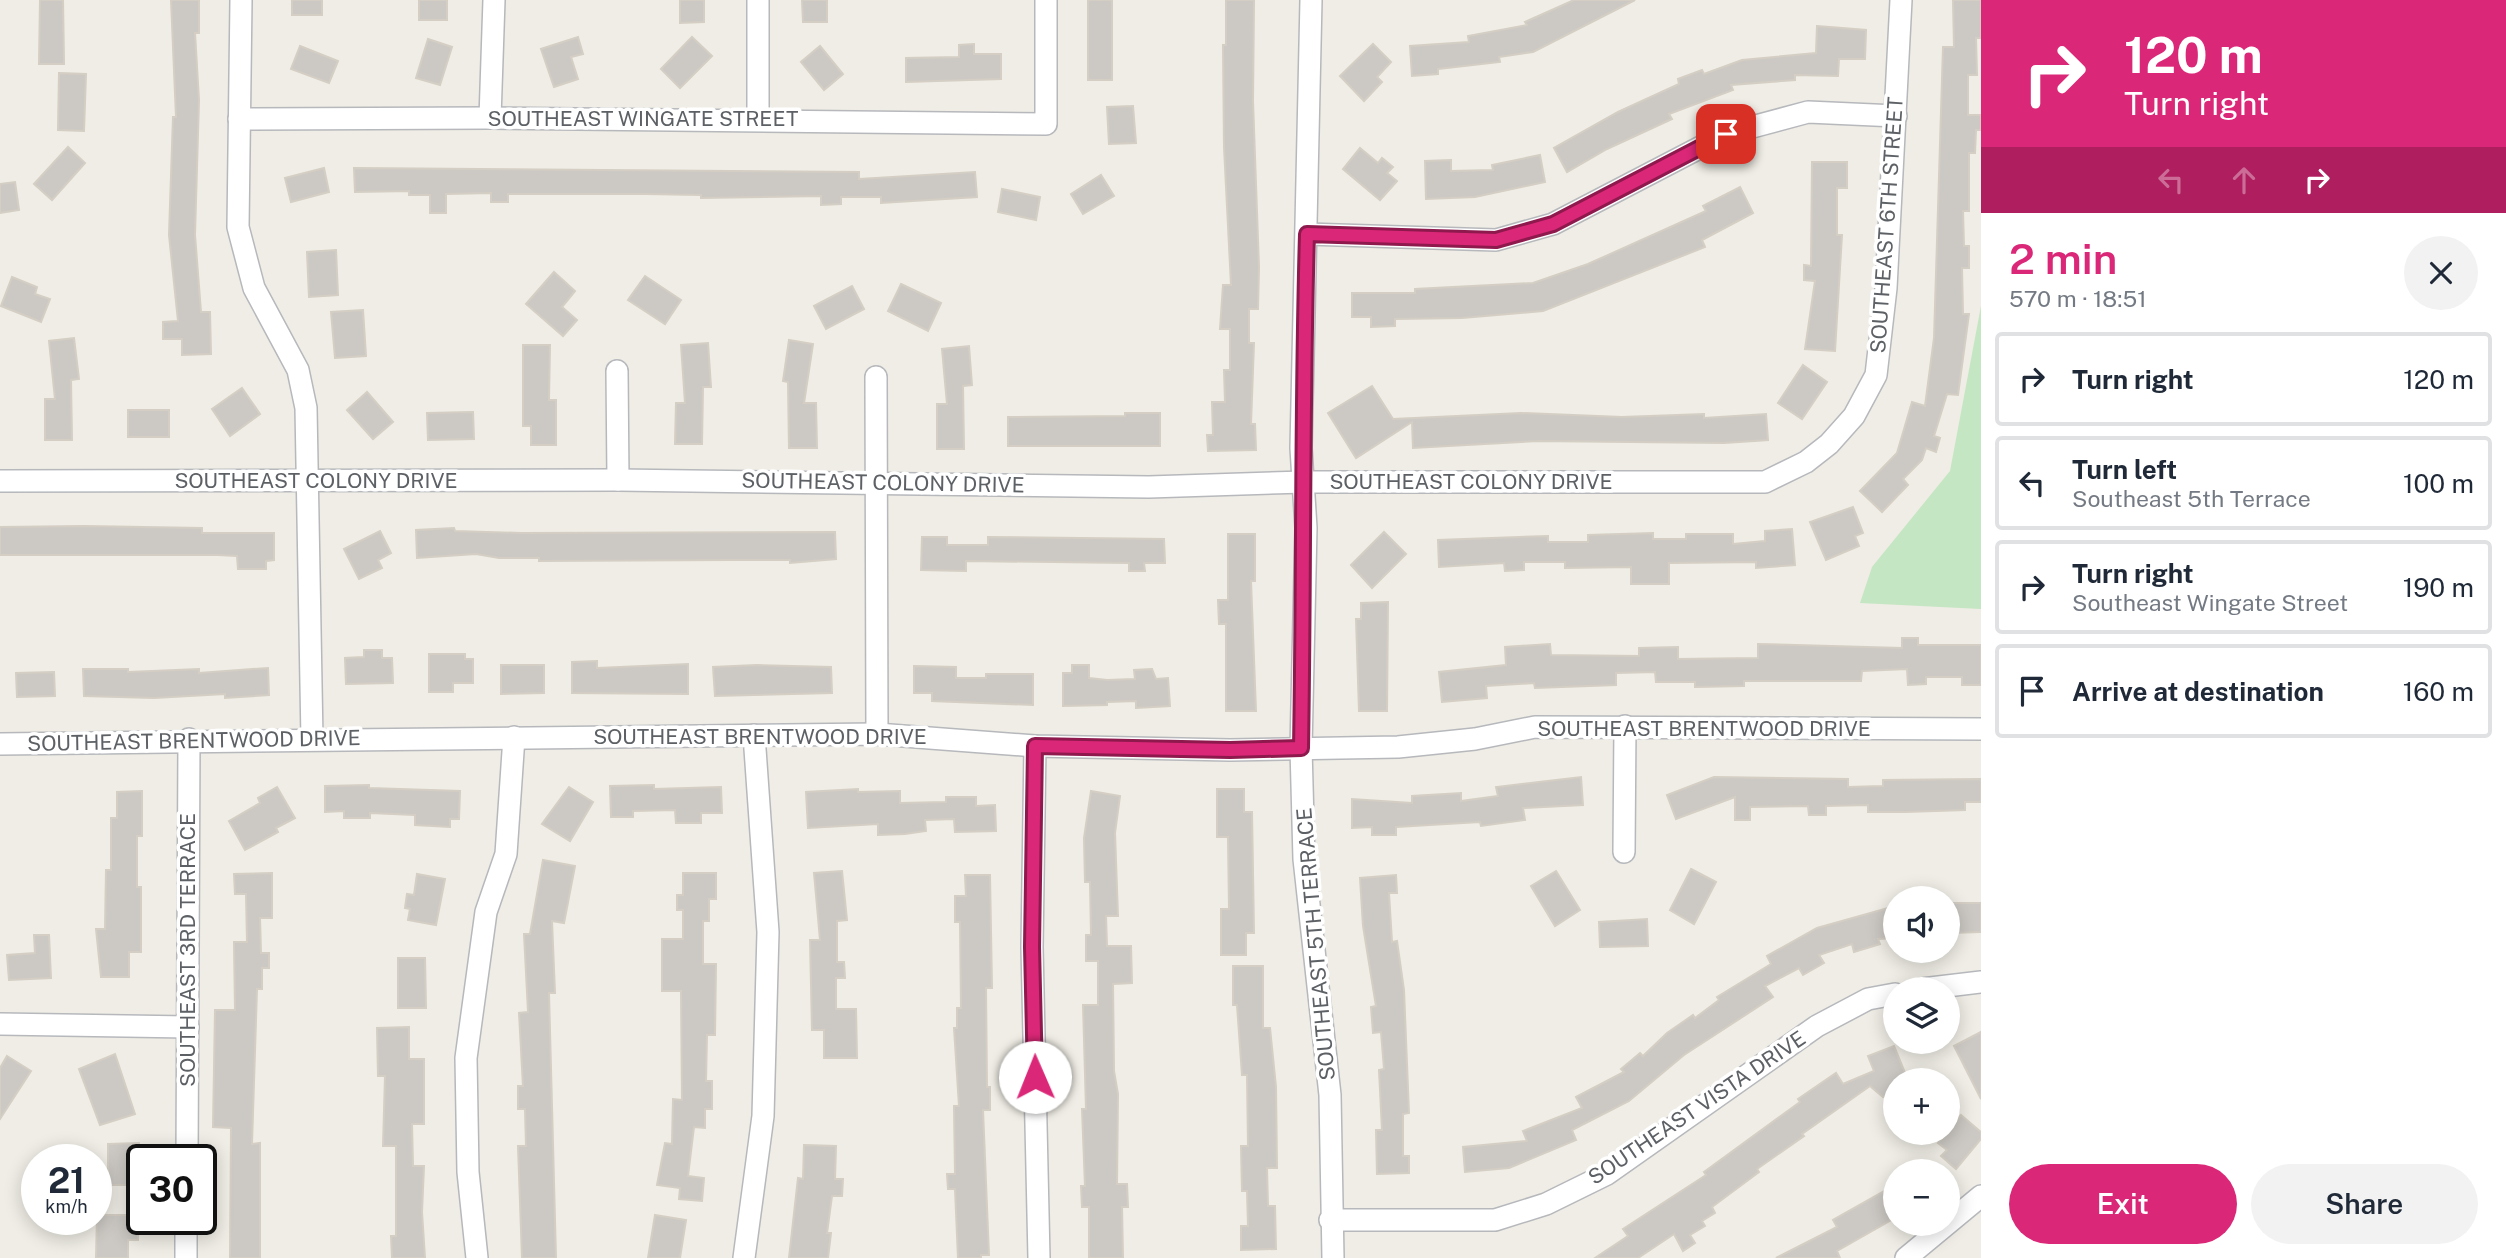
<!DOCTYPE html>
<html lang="en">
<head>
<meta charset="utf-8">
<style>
	:root { --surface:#fff; --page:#f2f2f3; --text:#1f2937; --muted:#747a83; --line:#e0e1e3; --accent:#db2777 }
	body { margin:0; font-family:"Public Sans",sans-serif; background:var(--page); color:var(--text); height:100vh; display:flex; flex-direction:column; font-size:26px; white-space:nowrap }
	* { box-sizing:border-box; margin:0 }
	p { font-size:23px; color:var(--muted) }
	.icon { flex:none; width:38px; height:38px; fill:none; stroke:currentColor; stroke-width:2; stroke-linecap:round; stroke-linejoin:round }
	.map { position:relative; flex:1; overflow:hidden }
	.sheet { display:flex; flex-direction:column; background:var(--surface); width:525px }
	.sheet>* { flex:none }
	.guide { background:#db2777; color:#fff; overflow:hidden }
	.controls { position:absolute; left:1883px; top:886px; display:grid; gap:14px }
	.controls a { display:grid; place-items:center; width:77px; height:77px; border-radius:50%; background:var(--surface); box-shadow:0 4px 18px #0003; font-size:35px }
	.speed { position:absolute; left:21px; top:1144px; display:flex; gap:14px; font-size:35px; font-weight:700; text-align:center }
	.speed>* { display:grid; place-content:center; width:91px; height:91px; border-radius:50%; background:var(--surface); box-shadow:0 4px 18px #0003; line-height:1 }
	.speed small { font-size:18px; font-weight:400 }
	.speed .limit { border:4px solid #111; border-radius:10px; background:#fff; color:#111 }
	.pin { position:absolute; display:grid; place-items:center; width:60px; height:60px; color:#fff; margin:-30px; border-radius:14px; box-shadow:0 4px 10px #0006 }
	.me { position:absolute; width:77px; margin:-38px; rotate:359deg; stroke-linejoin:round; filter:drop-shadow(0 0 5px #0008) }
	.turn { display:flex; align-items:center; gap:24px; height:147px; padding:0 28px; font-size:32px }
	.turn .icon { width:91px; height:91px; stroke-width:2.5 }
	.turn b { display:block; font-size:49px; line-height:60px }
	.lanes { display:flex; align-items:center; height:66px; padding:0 28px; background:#0003; justify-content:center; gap:35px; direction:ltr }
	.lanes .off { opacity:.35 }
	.round { display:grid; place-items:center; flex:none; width:74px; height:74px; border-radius:37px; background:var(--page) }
	.summary { display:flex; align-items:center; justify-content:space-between; height:119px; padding:0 28px }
	h1 { font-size:42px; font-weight:600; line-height:52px; color:var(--accent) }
	.button { display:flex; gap:14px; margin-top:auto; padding:14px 28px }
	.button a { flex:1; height:80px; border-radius:42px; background:var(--accent); color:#fff; font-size:28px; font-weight:600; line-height:80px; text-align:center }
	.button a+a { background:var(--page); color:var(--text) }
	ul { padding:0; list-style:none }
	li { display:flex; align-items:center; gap:21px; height:94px; margin:0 14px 10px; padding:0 14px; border:4px solid var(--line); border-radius:7px }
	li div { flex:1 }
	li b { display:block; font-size:26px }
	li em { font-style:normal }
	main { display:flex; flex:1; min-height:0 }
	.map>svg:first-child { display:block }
	.green { fill:#c4e6c2 }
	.building { fill:#ccc9c4; stroke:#d4cec4; stroke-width:2 }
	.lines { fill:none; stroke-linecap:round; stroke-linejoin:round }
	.minor-casing { stroke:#b6b8bc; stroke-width:24 }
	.minor { stroke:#fff; stroke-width:21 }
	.route-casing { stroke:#8e194d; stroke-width:18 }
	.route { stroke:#db2777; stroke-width:12 }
	.labels { text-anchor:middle; stroke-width:7; stroke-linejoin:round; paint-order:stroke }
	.street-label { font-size:21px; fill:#5d6165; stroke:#fff }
</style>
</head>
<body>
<main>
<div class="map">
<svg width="1981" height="1258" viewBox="0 0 1981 1258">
	<rect width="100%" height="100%" fill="#efede5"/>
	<polygon class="green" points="1981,306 1981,609 1860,603 1872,567 1950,471"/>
	<g class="building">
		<polygon points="40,0 63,0 64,64 39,64"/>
		<polygon points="171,0 199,0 199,33 195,33 199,100 195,235 201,312 210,312 211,354 182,355 182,339 163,339 163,322 178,321 169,235 173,117 176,117"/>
		<rect x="292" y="0" width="30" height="15"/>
		<rect x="419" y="0" width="28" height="20"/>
		<polygon points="680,0 704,0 704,22 680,23"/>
		<polygon points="802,0 827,0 827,22 803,22"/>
		<rect x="1088" y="0" width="24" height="80"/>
		<polygon points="1226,0 1254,0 1253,101 1259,267 1258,309 1249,309 1249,343 1254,343 1251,424 1255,424 1256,450 1208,451 1207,435 1213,435 1212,402 1225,402 1224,370 1230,370 1230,329 1220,329 1223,285 1231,285 1224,147 1223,45 1226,45"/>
		<polygon points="1574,0 1635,0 1533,52 1499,57 1500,62 1438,69 1438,74 1412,76 1410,46 1469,42 1468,36 1527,25 1525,22"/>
		<polygon points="1953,0 1981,0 1981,38 1976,38 1977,75 1968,75 1968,115 1981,115 1981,130 1976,130 1975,153 1969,153 1969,211 1963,211 1964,246 1969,246 1969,268 1962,268 1963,314 1969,314 1958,395 1947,394 1934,436 1940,438 1936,452 1926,448 1922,460 1903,479 1908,485 1882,512 1860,491 1897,453 1912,402 1925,406 1934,338 1943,47 1954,47"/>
		<polygon points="1817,26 1866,30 1865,59 1839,59 1838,76 1795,75 1795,80 1731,85 1733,90 1669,114 1672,119 1607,149 1567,172 1554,148 1618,112 1679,84 1678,79 1702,70 1704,74 1742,60 1816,53"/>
		<polygon points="578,37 583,54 571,57 578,79 554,87 541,49"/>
		<polygon points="692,37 712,56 680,88 661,69"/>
		<polygon points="428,39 452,47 440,85 416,78"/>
		<polygon points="974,44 974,54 1001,54 1001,79 906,82 906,58 959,57 959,45"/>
		<polygon points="1373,44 1391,62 1377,77 1382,82 1364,101 1340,76"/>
		<polygon points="300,46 338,61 329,83 291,69"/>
		<polygon points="820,46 843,74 824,90 801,62"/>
		<polygon points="59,73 86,74 84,131 58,130"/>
		<polygon points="1133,106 1136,143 1109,144 1107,107"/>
		<polygon points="68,147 85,163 52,200 34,184"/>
		<polygon points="1360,148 1378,163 1382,158 1393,167 1387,173 1397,181 1380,200 1343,169"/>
		<polygon points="1540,155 1545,182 1475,197 1426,199 1425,161 1451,160 1451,171 1493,170 1492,165"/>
		<polygon points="1812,162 1847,162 1847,188 1837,188 1837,235 1842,235 1835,351 1805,349 1815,281 1804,280 1804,265 1811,266"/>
		<polygon points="324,168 329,192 291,202 285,178"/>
		<polygon points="354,168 859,172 859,179 975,172 977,197 881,203 881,197 841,197 841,204 821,205 821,196 701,198 701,195 646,194 508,194 508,202 491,202 491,193 446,194 446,213 430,213 430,195 409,195 409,191 355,192"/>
		<polygon points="1101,175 1114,196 1083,214 1071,194"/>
		<polygon points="15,182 19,210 0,213 0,184"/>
		<polygon points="1740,187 1753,213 1702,240 1705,247 1543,311 1462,318 1395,319 1395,326 1371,327 1371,317 1352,317 1352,293 1415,293 1415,289 1533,283 1588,264 1706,211 1703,206"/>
		<polygon points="1002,189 1040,197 1036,220 998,212"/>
		<polygon points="336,250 338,295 309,297 307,252"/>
		<polygon points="554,272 575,291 562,307 577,320 563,336 526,304"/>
		<polygon points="645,276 681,300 665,324 628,300"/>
		<polygon points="12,277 37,287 35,294 50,299 41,322 1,306"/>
		<polygon points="901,284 941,303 928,331 888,311"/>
		<polygon points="852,286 864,309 826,329 814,306"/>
		<polygon points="363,310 366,356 335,358 331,312"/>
		<polygon points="74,338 79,379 71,380 72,440 45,440 45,399 55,399 49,341"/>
		<polygon points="789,340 813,344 804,403 816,403 817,448 789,448 788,382 783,381"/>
		<polygon points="708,343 711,387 703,387 702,444 675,444 676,403 685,403 681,345"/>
		<polygon points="523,345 550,345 549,400 556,400 556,445 531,445 531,426 523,426"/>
		<polygon points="969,346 972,385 963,386 964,449 937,449 937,404 947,404 942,349"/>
		<polygon points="1803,365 1827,382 1802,419 1778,403"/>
		<polygon points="1372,386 1393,419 1521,413 1622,417 1704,414 1704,418 1766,414 1768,440 1724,443 1538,441 1413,448 1412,422 1356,458 1328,413"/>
		<polygon points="242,388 260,414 230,436 212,409"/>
		<polygon points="367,392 393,422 373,439 347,410"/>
		<rect x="128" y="410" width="41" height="27"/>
		<polygon points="473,412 474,439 428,440 427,413"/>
		<polygon points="1125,413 1160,413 1160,446 1008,446 1008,417 1125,416"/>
		<polygon points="1853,507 1863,533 1855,536 1859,546 1826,560 1810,522"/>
		<polygon points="84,526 202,528 202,533 274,533 274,560 266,561 266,569 238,569 237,556 218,555 0,555 0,527"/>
		<polygon points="454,528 455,531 521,533 835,532 836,559 790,563 790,560 729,560 539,561 539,558 499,558 476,554 417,558 416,530"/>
		<polygon points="1792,529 1795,565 1756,568 1756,562 1669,563 1669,584 1631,584 1631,567 1565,568 1565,562 1524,562 1524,570 1505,571 1504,563 1439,567 1438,540 1548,536 1548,542 1588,542 1588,535 1653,533 1653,539 1686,539 1686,534 1733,534 1733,544 1765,541 1765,531"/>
		<polygon points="380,531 391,553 378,560 382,568 359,579 344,549"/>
		<polygon points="1384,532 1406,554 1372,588 1351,565"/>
		<polygon points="1228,534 1255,534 1255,581 1251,581 1256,711 1226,711 1226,624 1219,624 1218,600 1228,600"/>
		<polygon points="922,537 947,537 947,545 988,545 988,537 1164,539 1165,563 1144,563 1145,571 1129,571 1129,563 966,561 966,571 921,570"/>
		<polygon points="1388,602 1387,711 1359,711 1356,619 1361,619 1361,603"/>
		<polygon points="1902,638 1918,638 1918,645 1981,645 1981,685 1962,685 1962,677 1926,677 1926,684 1908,685 1907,669 1862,671 1861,681 1744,681 1744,686 1695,687 1695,682 1656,682 1655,672 1616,673 1616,685 1535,688 1534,683 1486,686 1487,698 1442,702 1439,672 1506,665 1505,647 1550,644 1551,655 1639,656 1639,648 1678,647 1678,659 1758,658 1758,644 1902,648"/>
		<polygon points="364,650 382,650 382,658 392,658 393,683 346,684 345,658 364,657"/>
		<polygon points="429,654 465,654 465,659 473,659 473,683 453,683 453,692 429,692"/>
		<polygon points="597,661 597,668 688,664 688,694 572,693 572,662"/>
		<polygon points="501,665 544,665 544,693 501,694"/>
		<polygon points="757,665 831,667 832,693 715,696 713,667"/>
		<polygon points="1072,665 1089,665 1089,678 1107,680 1135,679 1134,670 1152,669 1156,679 1168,678 1170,706 1136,708 1136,701 1107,702 1107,705 1063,706 1063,673 1072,673"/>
		<polygon points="914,666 956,667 956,678 986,678 986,674 1033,674 1033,705 932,701 932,693 914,693"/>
		<polygon points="268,668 269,695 225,698 225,694 154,698 84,696 83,669 128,669 128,672 199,669 199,673"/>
		<polygon points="54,672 55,696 17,697 16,673"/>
		<polygon points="1581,777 1583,805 1523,808 1525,820 1481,826 1480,822 1396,827 1396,835 1372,835 1372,827 1352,828 1352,799 1412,803 1412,796 1461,793 1461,801 1498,796 1496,787"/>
		<polygon points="1714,777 1848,779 1848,787 1883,786 1883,780 1981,779 1981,802 1965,802 1965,810 1905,812 1868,812 1868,805 1826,806 1826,815 1809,815 1808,806 1750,807 1750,820 1735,820 1735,797 1676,819 1667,795"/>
		<polygon points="369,785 369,788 460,791 459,819 450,819 450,827 415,825 415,815 370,813 370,818 344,818 344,811 325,812 325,786"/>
		<polygon points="654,785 654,789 721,787 722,813 701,813 701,823 676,823 675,810 633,811 633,817 611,817 610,786"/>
		<polygon points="277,787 295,818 276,828 278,832 245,850 229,821 260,803 258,798"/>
		<polygon points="569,787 593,802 570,841 542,824"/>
		<polygon points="858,789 858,792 900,791 900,803 946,802 946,797 976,797 976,806 995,805 996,831 955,832 954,819 925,820 926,831 905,834 878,835 878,824 808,828 806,792"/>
		<polygon points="1217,789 1244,789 1244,812 1252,812 1254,933 1246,933 1246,955 1221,955 1221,909 1229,909 1228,837 1217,837"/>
		<polygon points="142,791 142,836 137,836 137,887 141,887 141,952 129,952 129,977 101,977 96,929 105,929 106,870 111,870 111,818 117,818 117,792"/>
		<polygon points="1091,791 1120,796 1115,833 1118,916 1106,916 1107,946 1131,946 1132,983 1113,984 1114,1071 1118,1094 1117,1184 1127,1184 1128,1207 1122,1207 1123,1258 1089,1258 1089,1207 1082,1207 1081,1186 1085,1186 1082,1109 1086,1109 1083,1005 1098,1005 1098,961 1086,961 1086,935 1091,935 1090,882 1085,882 1084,838"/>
		<polygon points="543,860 575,866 564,923 552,921 555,993 549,993 556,1258 522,1258 518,1146 526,1146 525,1109 518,1109 518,1086 523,1086 519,1013 528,1012 524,934 530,934"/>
		<polygon points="1691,869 1716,882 1694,924 1670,910"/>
		<polygon points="842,871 847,920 837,921 837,962 844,962 845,978 836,978 836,1009 856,1009 857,1058 824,1058 824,1030 812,1030 810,940 820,940 814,873"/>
		<polygon points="1556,871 1580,910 1555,926 1531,886"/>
		<polygon points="272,873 272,918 260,918 261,953 269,953 269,968 262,968 262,989 257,989 252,1144 260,1143 260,1258 230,1258 231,1128 213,1127 215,1010 235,1010 234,942 247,942 246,894 235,894 234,874"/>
		<polygon points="683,873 716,873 716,899 709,899 709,921 703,921 703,964 716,964 715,1035 707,1035 706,1081 712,1081 712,1109 705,1109 705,1128 694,1127 688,1176 704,1178 702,1201 679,1199 680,1188 657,1185 665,1143 672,1144 673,1099 682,1100 681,991 662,991 662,939 683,939 683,910 677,910 677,895 683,895"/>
		<polygon points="417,874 445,879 436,925 408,920 410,909 405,908 407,894 414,895"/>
		<polygon points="965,875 990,875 992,988 986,988 987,1087 990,1087 990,1110 983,1110 989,1255 981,1255 981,1258 958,1258 955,1189 948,1189 947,1174 955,1174 954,1106 959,1106 954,1028 957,1028 957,1008 961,1008 960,922 955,922 955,896 966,896"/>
		<polygon points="1396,875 1397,893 1389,893 1392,942 1397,941 1404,990 1409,1113 1403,1114 1403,1156 1409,1156 1409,1173 1377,1174 1376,1130 1382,1130 1379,1070 1384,1069 1381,1032 1373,1033 1371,1007 1376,1006 1363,926 1360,878"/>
		<polygon points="1949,903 1981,903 1981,932 1950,933"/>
		<polygon points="1895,906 1895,938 1878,939 1880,944 1854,952 1852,944 1819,955 1824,963 1803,975 1799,968 1765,986 1773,997 1684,1055 1629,1101 1572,1130 1576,1140 1509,1168 1465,1172 1463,1147 1527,1141 1523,1131 1582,1108 1576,1097 1624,1072 1621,1069 1640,1053 1643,1056 1667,1033 1693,1015 1695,1018 1719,1000 1717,997 1771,964 1767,956 1817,928"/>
		<polygon points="1647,919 1648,946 1600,947 1599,922"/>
		<polygon points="34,935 49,935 51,978 9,980 7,955 35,953"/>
		<polygon points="398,958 425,958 426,1008 398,1008"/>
		<polygon points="1233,966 1263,966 1263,1028 1270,1028 1276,1087 1277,1168 1267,1168 1268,1206 1275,1206 1276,1249 1241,1250 1241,1226 1248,1226 1247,1191 1242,1191 1241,1146 1248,1146 1247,1075 1242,1075 1237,1005 1233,1005"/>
		<polygon points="409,1027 409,1059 424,1059 424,1124 412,1124 413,1166 424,1166 422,1212 425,1258 392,1258 391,1236 396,1236 396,1146 383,1146 385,1076 378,1076 377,1028"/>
		<polygon points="1981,1032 1981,1099 1954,1046"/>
		<polygon points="1894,1046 1908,1080 1895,1080 1895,1092 1883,1097 1870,1086 1802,1134 1804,1136 1757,1169 1759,1172 1712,1207 1715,1213 1702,1221 1705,1226 1690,1235 1695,1243 1683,1251 1674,1234 1638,1258 1595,1258 1628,1236 1623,1229 1706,1175 1704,1172 1800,1102 1798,1099 1836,1073 1843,1084 1874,1071 1868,1056"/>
		<polygon points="115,1054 135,1114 100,1125 79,1069"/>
		<polygon points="7,1056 31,1071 0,1119 0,1068"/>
		<polygon points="1961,1115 1981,1132 1981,1139 1956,1169 1941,1156 1947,1150 1938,1143"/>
		<polygon points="139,1143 140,1185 108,1185 108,1144"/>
		<polygon points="804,1145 836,1146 835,1179 843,1179 842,1196 832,1196 827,1233 831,1233 828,1258 789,1258 798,1178 803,1179"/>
		<polygon points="1895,1185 1895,1218 1837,1251 1840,1258 1776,1258 1837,1227 1833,1220"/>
		<polygon points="97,1215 138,1215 138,1240 128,1240 128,1258 96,1258"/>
		<polygon points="655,1215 686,1220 680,1258 648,1258"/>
	</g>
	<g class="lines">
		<g class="minor-casing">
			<g id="minor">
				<polyline points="241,0 238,227 254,288 298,370 306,408 312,739"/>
				<polyline points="1311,0 1301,448 1306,528 1301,748 1304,859 1330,1095 1333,1258"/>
				<polyline points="490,118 494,0"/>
				<polyline points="239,119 490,118 1046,124 1046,0"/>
				<polyline points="758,119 758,0"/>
				<polyline points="1307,234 1496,240 1553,224 1726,134 1808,112 1896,116"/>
				<polyline points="617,371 618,480"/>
				<polyline points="876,377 877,734"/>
				<polyline points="0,481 618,480 1149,487 1304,482 1765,482 1806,462 1829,444 1854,416 1876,375 1886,288 1901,0"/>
				<polyline points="0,744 877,734 1035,746 1230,750 1398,747 1475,739 1535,727 1981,729"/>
				<polyline points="1035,746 1032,947 1039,1258"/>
				<polyline points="1624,852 1625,726"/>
				<polyline points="1922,989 1981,982"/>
				<polyline points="0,1024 188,1027"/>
				<polyline points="187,1160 189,739"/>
				<polyline points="1330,1220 1495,1220 1546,1204 1607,1174 1817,1026 1868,999 1895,994"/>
				<polyline points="186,1258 186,1220"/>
				<polyline points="477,1258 468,1172 466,1058 486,912 506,854 514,737"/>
				<polyline points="744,1258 763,1116 768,932 754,735"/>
				<polyline points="1906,1258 1981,1196"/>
			</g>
		</g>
		<use href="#minor" class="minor"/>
	</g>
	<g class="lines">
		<g class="route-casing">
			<path id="route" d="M1035,1077L1032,947L1035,746L1230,750L1301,748C1304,576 1302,405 1307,234L1496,240L1553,224L1726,134"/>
		</g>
		<use href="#route" class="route"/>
	</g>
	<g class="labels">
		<g class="street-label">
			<text x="643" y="126">SOUTHEAST WINGATE STREET</text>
			<text transform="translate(1887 225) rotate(-86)" y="7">SOUTHEAST 6TH STREET</text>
			<text x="316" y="488">SOUTHEAST COLONY DRIVE</text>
			<text x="1471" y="489">SOUTHEAST COLONY DRIVE</text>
			<text transform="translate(883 483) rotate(1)" y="7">SOUTHEAST COLONY DRIVE</text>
			<text x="1704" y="736">SOUTHEAST BRENTWOOD DRIVE</text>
			<text x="760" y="744">SOUTHEAST BRENTWOOD DRIVE</text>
			<text transform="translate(194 741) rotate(-1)" y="7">SOUTHEAST BRENTWOOD DRIVE</text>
			<text transform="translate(1316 944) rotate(-95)" y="7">SOUTHEAST 5TH TERRACE</text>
			<text transform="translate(188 950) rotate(-90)" y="7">SOUTHEAST 3RD TERRACE</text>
			<text transform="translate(1697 1108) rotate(-34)" y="7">SOUTHEAST VISTA DRIVE</text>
		</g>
	</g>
</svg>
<div class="controls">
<a><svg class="icon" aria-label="sound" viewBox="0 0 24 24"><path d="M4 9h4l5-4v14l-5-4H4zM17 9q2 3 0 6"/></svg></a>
<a><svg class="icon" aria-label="layers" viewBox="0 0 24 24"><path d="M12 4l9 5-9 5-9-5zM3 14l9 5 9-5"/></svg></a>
<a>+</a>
<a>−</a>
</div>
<div class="speed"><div>21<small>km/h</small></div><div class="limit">30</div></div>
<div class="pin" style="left:1726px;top:134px;background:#d93025"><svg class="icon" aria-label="arrive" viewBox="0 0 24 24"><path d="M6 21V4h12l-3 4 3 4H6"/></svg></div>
<svg class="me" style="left:1035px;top:1077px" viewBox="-20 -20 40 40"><circle r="19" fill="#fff"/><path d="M0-13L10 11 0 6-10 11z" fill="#db2777"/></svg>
</div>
<section class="sheet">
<div class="guide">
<div class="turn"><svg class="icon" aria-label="right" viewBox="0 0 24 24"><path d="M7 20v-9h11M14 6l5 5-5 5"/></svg><div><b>120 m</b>Turn right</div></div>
<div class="lanes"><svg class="icon off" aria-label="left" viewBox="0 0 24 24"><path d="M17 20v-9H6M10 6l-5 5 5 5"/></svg><svg class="icon off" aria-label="ahead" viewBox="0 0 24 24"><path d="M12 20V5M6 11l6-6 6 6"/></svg><svg class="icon" aria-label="right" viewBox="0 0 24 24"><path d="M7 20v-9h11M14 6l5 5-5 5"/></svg></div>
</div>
<div class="summary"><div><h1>2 min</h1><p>570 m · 18:51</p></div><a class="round"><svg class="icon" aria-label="close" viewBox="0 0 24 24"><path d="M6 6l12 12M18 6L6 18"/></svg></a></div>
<ul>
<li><svg class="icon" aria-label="right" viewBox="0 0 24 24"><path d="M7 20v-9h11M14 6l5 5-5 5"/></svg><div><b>Turn right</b></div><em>120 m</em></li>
<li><svg class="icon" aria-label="left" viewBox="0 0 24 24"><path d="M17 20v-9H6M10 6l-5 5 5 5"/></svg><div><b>Turn left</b><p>Southeast 5th Terrace</p></div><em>100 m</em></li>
<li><svg class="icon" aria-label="right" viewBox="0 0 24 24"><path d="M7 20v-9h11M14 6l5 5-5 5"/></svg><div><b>Turn right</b><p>Southeast Wingate Street</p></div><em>190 m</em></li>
<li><svg class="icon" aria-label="arrive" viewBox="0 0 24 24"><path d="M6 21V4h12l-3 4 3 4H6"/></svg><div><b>Arrive at destination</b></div><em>160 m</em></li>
</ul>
<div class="button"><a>Exit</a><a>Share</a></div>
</section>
</main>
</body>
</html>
